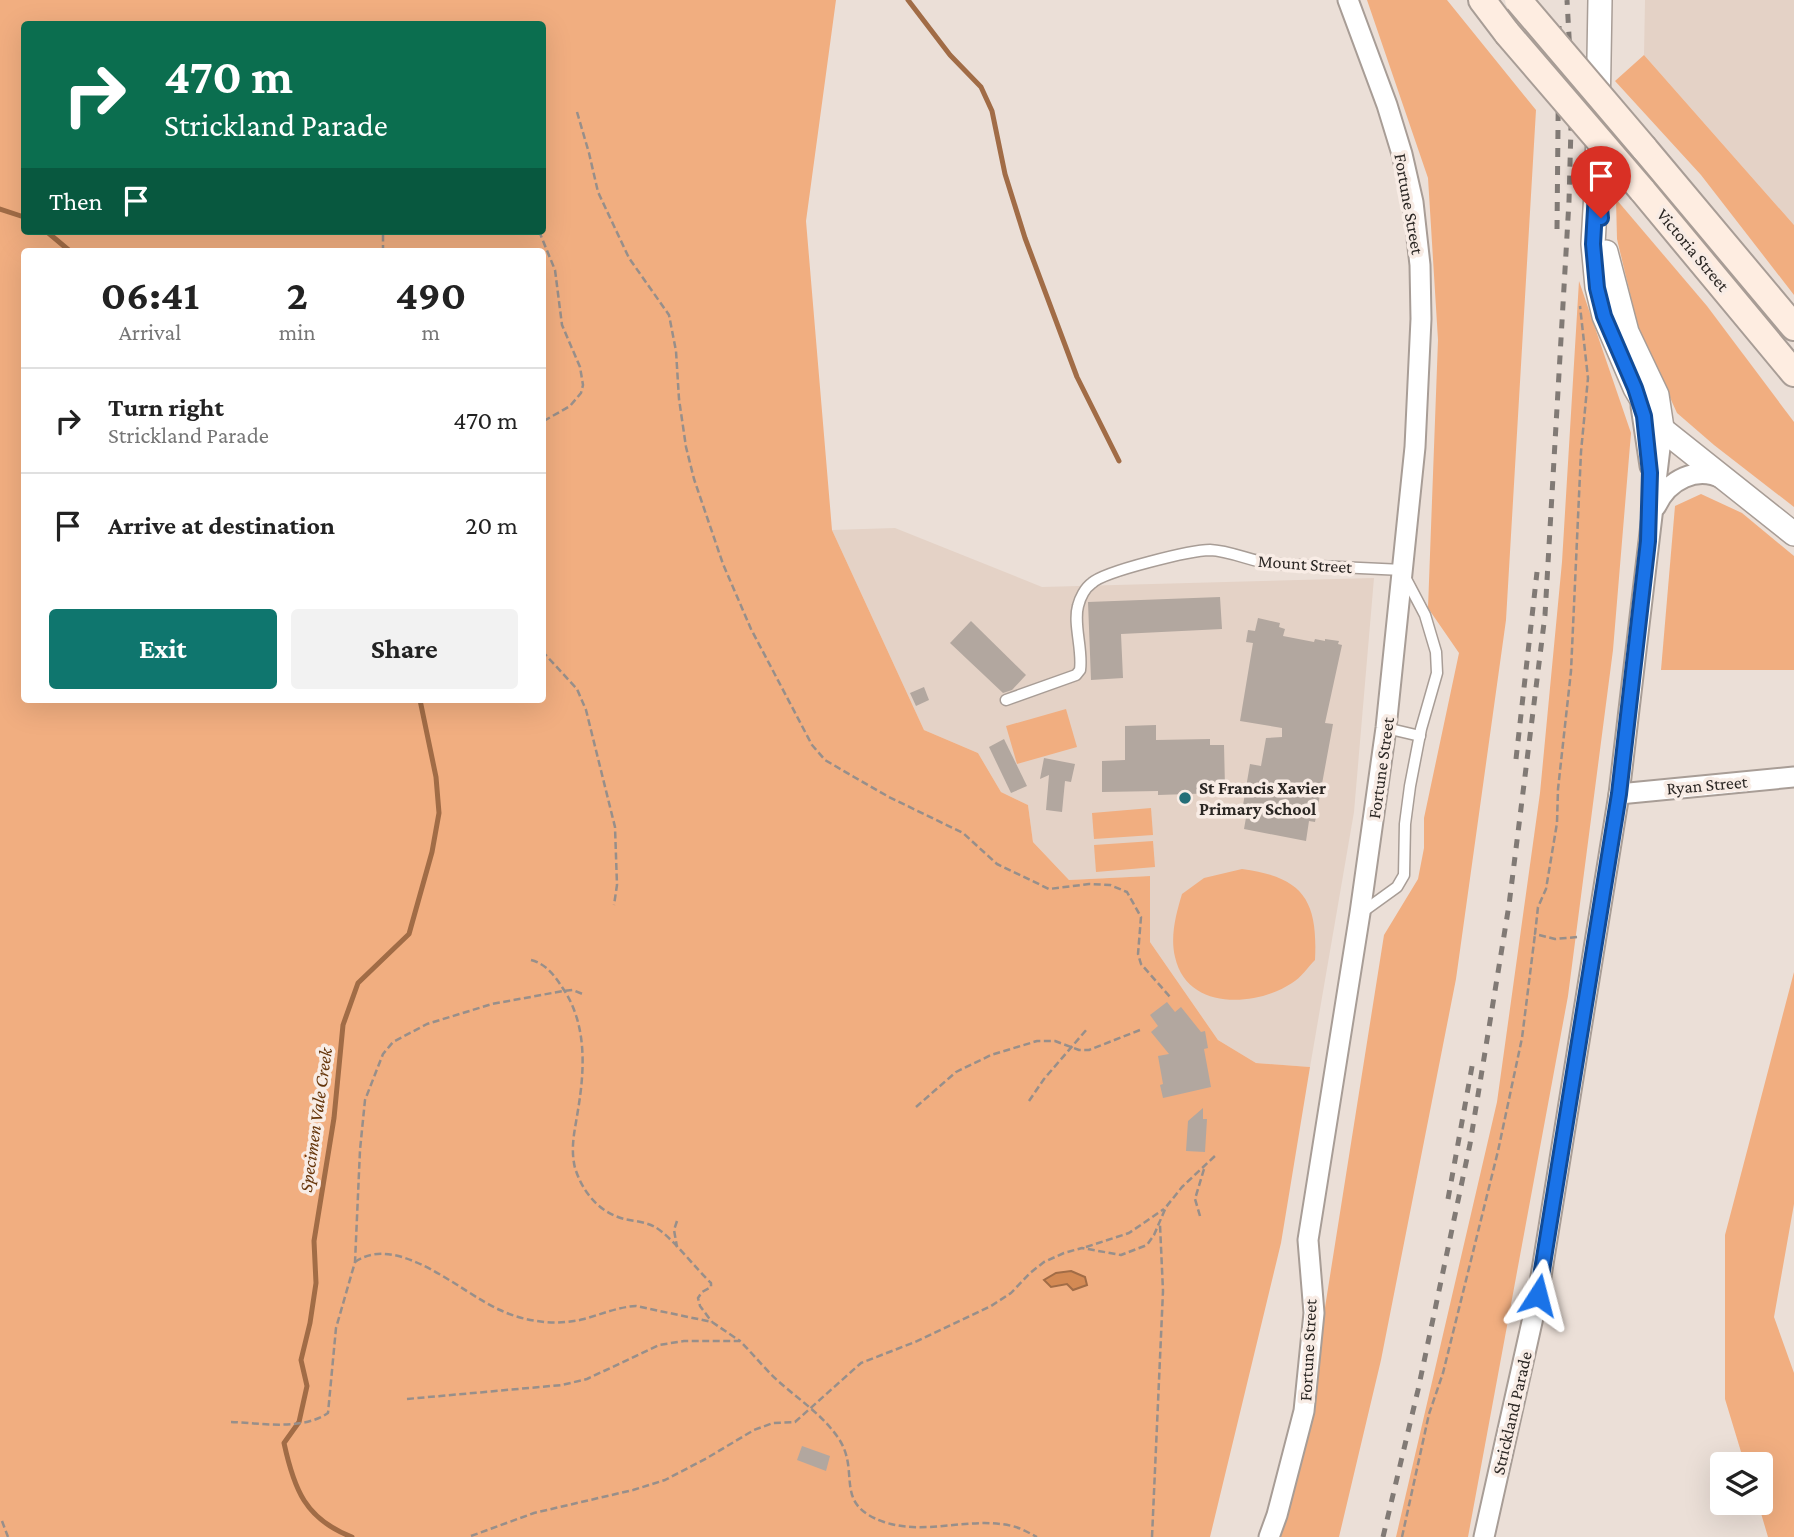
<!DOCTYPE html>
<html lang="en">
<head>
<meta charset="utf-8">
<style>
	:root { --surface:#fff; --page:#f2f2f2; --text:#222; --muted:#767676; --line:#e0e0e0; --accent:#0f766e }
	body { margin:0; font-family:"Crimson Pro",serif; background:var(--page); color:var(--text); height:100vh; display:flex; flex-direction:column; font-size:26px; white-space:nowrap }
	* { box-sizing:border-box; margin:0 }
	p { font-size:23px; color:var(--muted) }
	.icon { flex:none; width:38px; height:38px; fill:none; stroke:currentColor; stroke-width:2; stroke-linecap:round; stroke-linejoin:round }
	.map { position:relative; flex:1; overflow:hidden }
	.side { position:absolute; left:21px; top:248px; width:525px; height:455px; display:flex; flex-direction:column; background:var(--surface); border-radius:7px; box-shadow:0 7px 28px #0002 }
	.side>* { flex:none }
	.top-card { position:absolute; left:21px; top:21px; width:525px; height:214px; border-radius:7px; box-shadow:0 7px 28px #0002; background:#0b6e4f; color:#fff; overflow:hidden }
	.controls { position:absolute; left:1710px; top:1452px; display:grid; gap:14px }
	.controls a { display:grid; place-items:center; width:63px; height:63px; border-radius:7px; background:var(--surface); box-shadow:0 7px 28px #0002; font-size:35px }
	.pin { position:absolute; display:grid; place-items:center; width:60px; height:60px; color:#fff; margin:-72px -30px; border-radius:50% 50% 50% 0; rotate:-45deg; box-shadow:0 0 7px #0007 }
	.pin .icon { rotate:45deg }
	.me { position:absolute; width:77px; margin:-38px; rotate:9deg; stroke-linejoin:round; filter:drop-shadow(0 0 5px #0008) }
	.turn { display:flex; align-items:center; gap:24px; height:147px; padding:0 28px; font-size:32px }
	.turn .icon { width:91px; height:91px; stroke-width:2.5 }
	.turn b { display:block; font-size:49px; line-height:60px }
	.then { display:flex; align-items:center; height:66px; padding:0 28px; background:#0003; gap:14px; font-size:26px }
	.eta { display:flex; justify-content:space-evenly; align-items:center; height:119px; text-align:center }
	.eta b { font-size:42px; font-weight:700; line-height:49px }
	.primary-button { display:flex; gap:14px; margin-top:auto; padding:14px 28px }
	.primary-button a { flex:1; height:80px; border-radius:7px; background:var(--accent); color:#fff; font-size:28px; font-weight:700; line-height:80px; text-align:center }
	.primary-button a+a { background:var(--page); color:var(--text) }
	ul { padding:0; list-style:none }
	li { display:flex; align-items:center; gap:21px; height:105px; padding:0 28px; border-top:2px solid var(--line) }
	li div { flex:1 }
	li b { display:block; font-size:26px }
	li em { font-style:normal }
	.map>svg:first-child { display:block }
	.built { fill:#e4d2c6 }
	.green { fill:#f1ae80; fill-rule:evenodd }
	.water { fill:#d48a54; stroke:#a16c46; stroke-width:2 }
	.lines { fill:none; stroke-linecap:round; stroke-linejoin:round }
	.stream { stroke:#a16c46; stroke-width:5 }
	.building { fill:#b2a79f }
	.service-casing { stroke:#a89d96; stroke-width:13 }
	.minor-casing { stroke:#a89d96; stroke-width:23 }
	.tertiary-casing { stroke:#a89d96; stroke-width:26 }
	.secondary-casing { stroke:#a89d96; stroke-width:30 }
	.path { stroke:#988f8a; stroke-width:2.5; stroke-dasharray:7 3.5; stroke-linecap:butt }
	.service { stroke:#fff; stroke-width:10 }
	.minor { stroke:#fff; stroke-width:19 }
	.tertiary { stroke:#fff; stroke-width:23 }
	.secondary { stroke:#feede1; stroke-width:26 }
	.rail { stroke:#817a75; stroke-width:5; stroke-dasharray:9 9; stroke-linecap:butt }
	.secondary-bridge-casing { stroke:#a89d96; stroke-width:30; stroke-linecap:butt }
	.secondary-bridge { stroke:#feede1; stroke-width:26 }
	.route-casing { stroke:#114b97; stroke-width:18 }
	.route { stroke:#1a73e8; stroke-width:12 }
	.poi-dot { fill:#246e77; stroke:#f8ece5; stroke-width:2.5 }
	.labels { text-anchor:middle; stroke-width:7; stroke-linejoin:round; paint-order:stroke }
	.street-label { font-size:18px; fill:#2b2724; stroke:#f8ece5 }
	.poi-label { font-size:18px; font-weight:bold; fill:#2b2724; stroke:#f8ece5; text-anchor:start }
	.water-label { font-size:19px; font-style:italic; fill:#65350a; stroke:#f8ece5 }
</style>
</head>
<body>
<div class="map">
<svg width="1794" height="1537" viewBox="0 0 1794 1537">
	<rect width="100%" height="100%" fill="#ebdfd7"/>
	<g class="built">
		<polygon points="1645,0 1794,0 1794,225 1644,55"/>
		<polygon points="895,528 1042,587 1374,578 1354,812 1310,1067 1256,1063 1218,1040 1150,942 1150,876 1069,880 1033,842 1028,805 1001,792 978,753 924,730 832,530"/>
	</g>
	<g class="green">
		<path d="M0,0H836L806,221L832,530L924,730L978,753L1001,792L1028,805L1033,842L1069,880L1150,876V942L1218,1040L1256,1063L1310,1067L1281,1243L1210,1537H0ZM24,24H542V231H24ZM24,252H542V700H24Z"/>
		<polygon points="1367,0 1447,0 1536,110 1506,620 1456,979 1381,1360 1339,1537 1276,1537 1323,1320 1384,935 1418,879 1424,848 1424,818 1459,653 1428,608 1438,340 1428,178"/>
		<polygon points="1644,55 1794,225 1794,295 1701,175 1615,81"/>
		<polygon points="1616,199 1707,306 1794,422 1794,507 1714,445 1677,413 1638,327 1617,239"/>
		<polygon points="1579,281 1631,433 1613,650 1568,996 1468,1537 1396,1537 1497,1102 1540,793 1562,562"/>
		<polygon points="1701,494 1742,513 1794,556 1794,670 1661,670 1675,506"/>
		<polygon points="1066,709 1077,747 1017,764 1006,726"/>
		<polygon points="1151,808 1153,835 1094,839 1092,813"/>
		<polygon points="1153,841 1155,867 1096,872 1094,845"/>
		<path d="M1242,869C1303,877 1318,900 1315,960C1308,967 1301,978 1292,983C1256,1007 1187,1011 1175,957C1170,936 1176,914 1182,894L1204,878Z"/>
		<polygon points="1794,972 1794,1204 1774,1317 1794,1373 1794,1537 1768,1537 1758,1503 1760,1503 1760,1465 1745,1465 1725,1399 1725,1235"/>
	</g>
	<polygon class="water" points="1071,1271 1085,1277 1087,1285 1073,1290 1067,1284 1051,1287 1044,1280 1056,1273"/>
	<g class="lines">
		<g class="stream">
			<polyline points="908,0 950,55 981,87 992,111 1005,174 1025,238 1077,377 1119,461"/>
			<polyline points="0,209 24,217"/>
			<polyline points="46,231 71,252"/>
			<path d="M352,1537C305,1519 294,1489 284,1443L299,1422L307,1386L301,1360L310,1323L316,1283L314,1241L334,1118L343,1025L358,983L409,934L432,852L439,813L436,777L420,700"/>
		</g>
	</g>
	<g class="building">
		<polygon points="1220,597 1222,629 1121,634 1123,678 1091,680 1088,602"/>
		<polygon points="1258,618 1280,623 1279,627 1285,629 1283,636 1314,642 1315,639 1325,641 1325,639 1339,641 1338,644 1342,645 1325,723 1333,724 1315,822 1309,821 1306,841 1244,829 1247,812 1242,811 1250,764 1261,766 1266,738 1282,737 1282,728 1240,721 1253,643 1246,642 1248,630 1255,631"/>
		<polygon points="971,621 1026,675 1012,690 1003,693 950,643"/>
		<polygon points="924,687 929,700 916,706 910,693"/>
		<polygon points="1156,725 1156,740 1210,739 1210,745 1224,745 1225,787 1219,787 1219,793 1158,795 1158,791 1102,792 1102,761 1125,760 1125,726"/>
		<polygon points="1004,739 1027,786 1011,793 989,747"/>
		<polygon points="1044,758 1075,764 1071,782 1065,781 1062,812 1046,810 1049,775 1040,779"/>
		<polygon points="1167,1002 1175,1012 1181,1007 1201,1032 1205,1031 1208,1048 1204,1049 1211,1087 1163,1098 1160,1085 1163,1084 1158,1056 1169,1054 1151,1032 1158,1026 1150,1015"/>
		<polygon points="1203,1108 1203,1119 1207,1119 1205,1152 1186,1151 1188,1121"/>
		<polygon points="802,1446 830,1456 826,1471 797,1460"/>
	</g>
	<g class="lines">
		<g class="service-casing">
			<g id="service">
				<path d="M1006,700L1076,675L1080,670C1083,650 1073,624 1078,606C1080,598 1085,588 1092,583C1105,571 1192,550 1210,550C1232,551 1252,562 1274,564L1403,570"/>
				<polyline points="1386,728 1420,736"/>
				<polyline points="1361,913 1397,887 1404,875 1405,824 1410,786 1421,729 1437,673 1436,652 1425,615 1405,577"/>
			</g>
		</g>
		<g class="minor-casing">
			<g id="minor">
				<polyline points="1641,406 1650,466"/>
				<path d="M1656,506C1668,480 1697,465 1723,479"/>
				<polyline points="1619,794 1794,777"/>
				<polyline points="1269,1537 1277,1515 1304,1411 1314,1313 1308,1240 1360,913 1386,728 1415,447 1421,319 1420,265 1413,202 1402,154 1387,105 1348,0"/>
				<polyline points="1484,1537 1538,1295 1619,794 1662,431"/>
			</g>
		</g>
		<g class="tertiary-casing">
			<g id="tertiary">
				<polyline points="1600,0 1597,175 1593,244 1597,287 1604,316 1635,388 1657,425 1794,534"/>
				<polyline points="1606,252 1627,332 1657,395 1662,428"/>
			</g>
		</g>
		<g class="secondary-casing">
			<g id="secondary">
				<polyline points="1482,0 1507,33"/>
				<polyline points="1644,148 1794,327"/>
				<polyline points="1642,190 1794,373"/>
			</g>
		</g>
		<g class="path">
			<polyline points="577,112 589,153 598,192 629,258 669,315 676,351 679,399 686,447 694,479 723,564 751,629 812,745 825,760 854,777 889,797 963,833 997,864 1049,889 1089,884 1110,885 1127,892 1141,917 1138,954 1141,964 1171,998"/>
			<polyline points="539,231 555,270 562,325 580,367 583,385 581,393 570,406 542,422"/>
			<polyline points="383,252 383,231"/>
			<polyline points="542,651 577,689 586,710 615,827 617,885 614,905"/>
			<polyline points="1577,937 1555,939 1535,934 1538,907 1546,889 1557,823 1558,789 1571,671 1581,452 1588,378 1580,306"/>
			<path d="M531,960C546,964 554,975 562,987C587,1023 585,1068 578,1110C575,1130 570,1147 575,1168C583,1193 599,1212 624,1219C634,1221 646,1222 655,1227C670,1235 697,1270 711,1283V1287L702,1292L698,1298L700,1306L712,1322"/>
			<polyline points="1029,1101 1044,1079 1087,1029"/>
			<polyline points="916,1107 956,1072 991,1055 1037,1041 1055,1041 1079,1050 1089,1050 1140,1030"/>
			<polyline points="1200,1216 1195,1199 1204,1169"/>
			<polyline points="677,1221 674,1230 677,1247"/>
			<polyline points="1086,1247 1129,1233 1164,1209"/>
			<path d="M355,1262C398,1232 461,1293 500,1310C525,1322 557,1326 584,1319C602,1314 618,1307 636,1306L712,1322L740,1341"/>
			<path d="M407,1399L562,1385L587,1379L659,1345L684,1341H740C753,1354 764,1368 777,1380C798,1399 823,1415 839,1439C861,1473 832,1504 884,1522C926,1536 970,1516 1012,1526C1021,1528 1029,1533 1037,1537"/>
			<path d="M231,1422C260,1423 302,1431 328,1413L336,1328L355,1262L360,1150L365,1100L383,1054L393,1042L427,1024L492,1004L563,991L573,990L585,995"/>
			<polyline points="2,1521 8,1537"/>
			<polyline points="471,1536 534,1513 633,1490 665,1480 707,1458 754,1430 773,1423 795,1422 861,1363 915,1342 991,1306 1011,1293 1030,1273 1044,1262 1064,1253 1082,1248 1121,1255 1147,1245 1154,1235 1166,1207 1182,1187 1217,1154"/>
			<polyline points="1152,1537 1163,1291 1160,1225"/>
			<polyline points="1402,1537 1429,1414 1443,1373 1498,1151 1522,1038 1535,934"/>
		</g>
		<use href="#service" class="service"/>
		<use href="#minor" class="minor"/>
		<use href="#tertiary" class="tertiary"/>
		<use href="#secondary" class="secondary"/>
		<g class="rail">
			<polyline points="1557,229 1559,26"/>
			<polyline points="1516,759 1537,572"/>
			<polyline points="1448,1199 1473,1061"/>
			<polyline points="1383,1537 1418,1390 1470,1144 1509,905 1545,615 1569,201 1572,90 1567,0"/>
		</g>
		<g class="secondary-bridge-casing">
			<g id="secondary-bridge">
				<polyline points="1518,0 1644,148"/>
				<polyline points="1507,33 1642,190"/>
			</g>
		</g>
		<use href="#secondary-bridge" class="secondary-bridge"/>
	</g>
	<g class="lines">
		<g class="route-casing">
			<polyline id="route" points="1538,1295 1619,794 1648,541 1650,473 1644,416 1635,388 1604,316 1597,288 1593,244 1597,175 1601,218"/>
		</g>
		<use href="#route" class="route"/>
	</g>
	<circle class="poi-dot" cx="1185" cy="798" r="7"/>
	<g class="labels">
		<g class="street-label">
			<text transform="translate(1409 204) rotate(80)" y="6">Fortune Street</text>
			<text transform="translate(1693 250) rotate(50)" y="6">Victoria Street</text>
			<text transform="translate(1305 564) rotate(4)" y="6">Mount Street</text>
			<text transform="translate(1381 768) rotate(-82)" y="6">Fortune Street</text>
			<text transform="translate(1707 785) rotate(-5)" y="6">Ryan Street</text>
			<text transform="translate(1308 1350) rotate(-87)" y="6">Fortune Street</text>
			<text transform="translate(1512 1413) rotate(-77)" y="6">Strickland Parade</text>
		</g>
		<g class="poi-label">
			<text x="1199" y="794">St Francis Xavier<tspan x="1199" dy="21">Primary School</tspan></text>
		</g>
		<g class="water-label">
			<text transform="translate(315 1120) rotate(-82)" y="7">Specimen Vale Creek</text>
		</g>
	</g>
</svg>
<div class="controls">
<a><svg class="icon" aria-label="layers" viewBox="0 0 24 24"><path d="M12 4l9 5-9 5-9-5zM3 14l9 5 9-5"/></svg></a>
</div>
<div class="pin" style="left:1601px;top:218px;background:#d93025"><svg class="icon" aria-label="arrive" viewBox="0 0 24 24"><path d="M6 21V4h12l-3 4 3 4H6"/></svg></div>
<svg class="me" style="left:1538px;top:1295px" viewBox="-20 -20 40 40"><path d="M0-17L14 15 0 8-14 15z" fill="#1a73e8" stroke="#fff" stroke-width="4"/></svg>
<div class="top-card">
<div class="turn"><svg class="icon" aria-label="right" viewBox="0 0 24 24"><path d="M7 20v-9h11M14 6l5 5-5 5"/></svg><div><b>470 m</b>Strickland Parade</div></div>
<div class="then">Then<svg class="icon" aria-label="arrive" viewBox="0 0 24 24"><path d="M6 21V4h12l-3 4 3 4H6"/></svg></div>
</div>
<section class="side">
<div class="eta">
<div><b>06:41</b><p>Arrival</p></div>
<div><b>2</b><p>min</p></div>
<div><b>490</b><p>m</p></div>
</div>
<ul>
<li><svg class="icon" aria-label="right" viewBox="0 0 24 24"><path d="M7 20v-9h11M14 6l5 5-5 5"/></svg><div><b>Turn right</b><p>Strickland Parade</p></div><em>470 m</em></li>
<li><svg class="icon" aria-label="arrive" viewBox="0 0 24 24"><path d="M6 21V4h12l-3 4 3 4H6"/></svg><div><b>Arrive at destination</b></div><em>20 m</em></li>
</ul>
<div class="primary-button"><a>Exit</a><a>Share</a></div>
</section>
</div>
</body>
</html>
